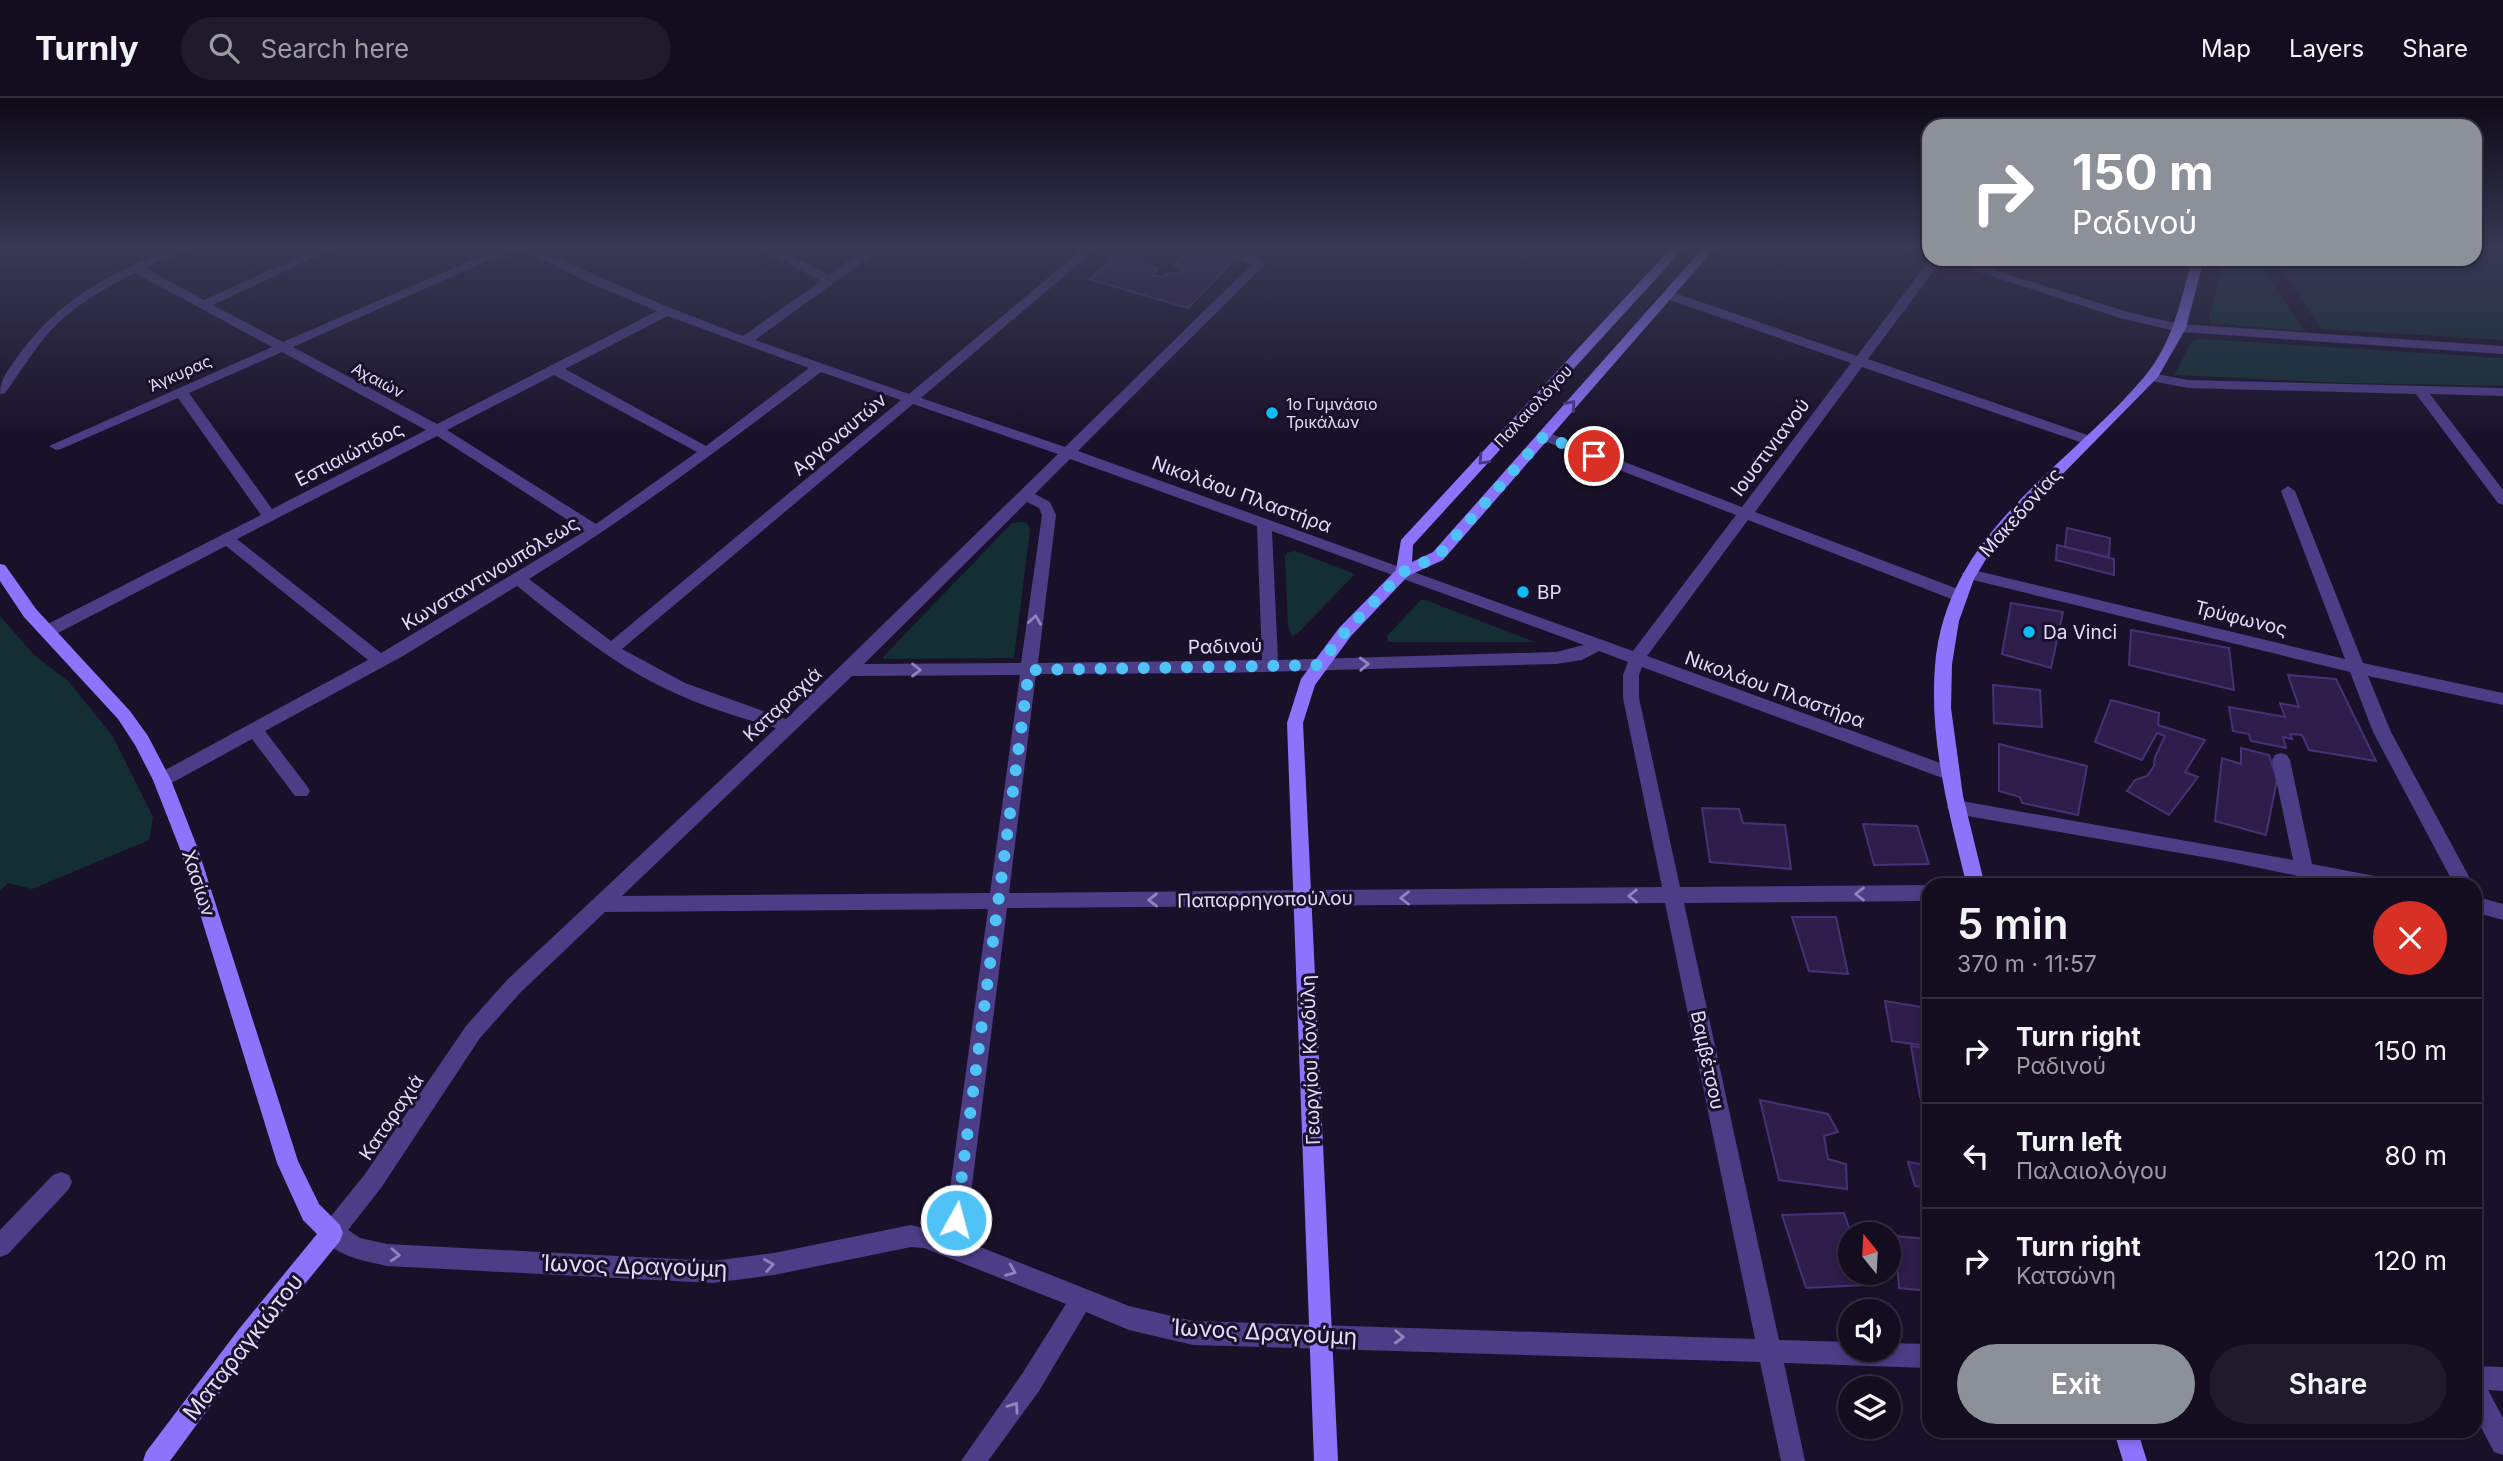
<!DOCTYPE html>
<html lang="en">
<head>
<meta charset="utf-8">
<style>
	:root { --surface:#130d1f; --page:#201b2c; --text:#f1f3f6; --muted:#9d9ca4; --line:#322d3d; --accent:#8c9099 }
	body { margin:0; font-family:Inter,sans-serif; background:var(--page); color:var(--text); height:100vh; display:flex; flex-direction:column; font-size:26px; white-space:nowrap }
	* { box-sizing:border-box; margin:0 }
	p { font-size:23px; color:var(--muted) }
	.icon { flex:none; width:38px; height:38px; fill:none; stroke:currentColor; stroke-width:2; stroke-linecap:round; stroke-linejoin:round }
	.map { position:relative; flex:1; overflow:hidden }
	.panel { position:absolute; left:1922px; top:780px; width:560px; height:560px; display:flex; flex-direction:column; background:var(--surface); border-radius:21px; box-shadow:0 4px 10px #0003,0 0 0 2px var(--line) }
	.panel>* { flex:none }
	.guide { position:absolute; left:1922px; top:21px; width:560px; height:147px; border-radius:21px; box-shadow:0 4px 10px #0003,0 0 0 2px var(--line); background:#8c9099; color:#fff; overflow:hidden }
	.needle { width:46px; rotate:342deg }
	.fabs { position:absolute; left:1838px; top:1124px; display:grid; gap:14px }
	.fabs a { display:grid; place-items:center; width:63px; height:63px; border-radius:50%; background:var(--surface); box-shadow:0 4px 10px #0003,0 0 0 2px var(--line); font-size:35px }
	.pin { position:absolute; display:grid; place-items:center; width:60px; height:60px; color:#fff; margin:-30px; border:4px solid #fff; border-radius:50%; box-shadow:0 2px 7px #0007 }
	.me { position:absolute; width:77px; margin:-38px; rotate:7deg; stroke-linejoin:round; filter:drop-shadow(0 0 5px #0008) }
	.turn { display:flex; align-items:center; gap:24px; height:147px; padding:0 35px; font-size:32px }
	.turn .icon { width:91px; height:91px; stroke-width:2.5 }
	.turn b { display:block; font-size:49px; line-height:60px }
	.round { display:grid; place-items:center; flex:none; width:74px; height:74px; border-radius:37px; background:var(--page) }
	.overview { display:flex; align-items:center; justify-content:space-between; height:119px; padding:0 35px }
	h1 { font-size:42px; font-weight:600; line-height:52px }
	.button { display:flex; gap:14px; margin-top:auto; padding:14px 35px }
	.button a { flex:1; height:80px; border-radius:42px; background:var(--accent); color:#fff; font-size:28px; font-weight:600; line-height:80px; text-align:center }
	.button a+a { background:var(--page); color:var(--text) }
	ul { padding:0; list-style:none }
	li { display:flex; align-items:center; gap:21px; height:105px; padding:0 35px; border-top:2px solid var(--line) }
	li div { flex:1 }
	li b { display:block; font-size:26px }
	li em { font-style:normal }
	header { display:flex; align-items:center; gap:42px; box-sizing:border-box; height:98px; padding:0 35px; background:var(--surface); border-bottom:2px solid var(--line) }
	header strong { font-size:33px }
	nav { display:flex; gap:38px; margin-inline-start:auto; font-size:24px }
	.search { width:490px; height:63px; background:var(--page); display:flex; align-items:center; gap:18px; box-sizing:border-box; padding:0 24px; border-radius:38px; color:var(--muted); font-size:26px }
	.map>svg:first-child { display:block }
	.green { fill:#142f33 }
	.building { fill:#2d1d4a; stroke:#493075; stroke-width:2 }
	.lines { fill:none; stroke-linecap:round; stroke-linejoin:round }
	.street { fill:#4c3d87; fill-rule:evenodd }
	.secondary { fill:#8c73fc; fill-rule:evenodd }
	.oneway { stroke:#47387d }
	.oneway2 { stroke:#9084bd }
	.route { stroke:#4fc3f7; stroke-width:12; stroke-dasharray:0 21.6 }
	.poi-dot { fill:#0bbcf9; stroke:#191129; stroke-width:2.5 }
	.labels { text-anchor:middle; stroke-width:6; stroke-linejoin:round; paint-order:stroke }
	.far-street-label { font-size:16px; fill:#e4dafe; stroke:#191129 }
	.far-poi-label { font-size:16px; fill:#e4dafe; stroke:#191129; text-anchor:start }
	.street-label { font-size:19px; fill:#e4dafe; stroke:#191129 }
	.poi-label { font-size:19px; fill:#e4dafe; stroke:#191129; text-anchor:start }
	.near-street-label { font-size:23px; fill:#e4dafe; stroke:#191129 }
</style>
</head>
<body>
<header>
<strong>Turnly</strong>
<div class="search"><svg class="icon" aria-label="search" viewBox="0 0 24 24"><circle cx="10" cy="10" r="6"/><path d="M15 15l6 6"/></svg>Search here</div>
<nav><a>Map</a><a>Layers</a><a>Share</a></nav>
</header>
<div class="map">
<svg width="2503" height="1363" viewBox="0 0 2503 1363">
	<rect width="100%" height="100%" fill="#191129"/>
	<g class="green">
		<polygon points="2475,150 2503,150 2503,242 2321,231 2275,161 2474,161"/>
		<polygon points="2224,161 2258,161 2304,233 2210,225 2209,220"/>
		<polygon points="2200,241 2503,260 2503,288 2343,285 2174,277 2192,243"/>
		<polygon points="1021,424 1027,425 1030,431 1014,560 884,561 883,559 1012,425"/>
		<polygon points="1295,453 1355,476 1297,536 1292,538 1288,528 1285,459 1287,455"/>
		<polygon points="1421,502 1425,502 1535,544 1388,544 1387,538"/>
		<polygon points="0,518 34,557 68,583 112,637 153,719 149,742 32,791 8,785 0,793"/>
	</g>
	<g class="building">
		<polygon points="1192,150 1208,150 1238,158 1188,210 1089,181 1118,158 1157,171 1152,177 1163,179 1168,175 1178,176 1185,171 1174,168"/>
		<polygon points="2067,430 2110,440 2109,459 2065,449"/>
		<polygon points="2057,447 2114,461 2114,477 2056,462"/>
		<polygon points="2011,505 2063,514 2051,570 2002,556"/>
		<polygon points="2131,532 2229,550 2234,592 2129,567"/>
		<polygon points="2288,577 2336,581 2376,663 2309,652 2302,637 2290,636 2292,641 2283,639 2286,650 2251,643 2249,636 2233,633 2229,609 2285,619 2280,605 2299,609"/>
		<polygon points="1993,587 2040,592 2042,629 1994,625"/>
		<polygon points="2111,602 2159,615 2158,627 2205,642 2185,674 2198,679 2169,717 2127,693 2135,682 2147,678 2154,668 2155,659 2165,638 2157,635 2142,662 2095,644"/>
		<polygon points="1999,646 2087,668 2078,717 2022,705 2020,699 1999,693"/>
		<polygon points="2241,650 2269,657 2277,682 2266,737 2215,723 2222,660 2241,666"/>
		<polygon points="1702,710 1739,711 1743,725 1785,727 1791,771 1710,764"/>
		<polygon points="1863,726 1917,728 1929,766 1874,767"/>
		<polygon points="1792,819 1836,819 1848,876 1809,873"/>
		<polygon points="1885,903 1928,910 1928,948 1892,943"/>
		<polygon points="1911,948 1928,951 1928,1000 1920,999"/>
		<polygon points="1760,1002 1828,1016 1838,1034 1824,1038 1828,1061 1846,1066 1847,1091 1779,1082"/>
		<polygon points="1908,1064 1928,1067 1928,1090 1915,1088"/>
		<polygon points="1844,1115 1851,1136 1850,1174 1863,1174 1867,1187 1806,1190 1782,1117"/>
		<polygon points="1895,1138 1928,1141 1928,1193 1899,1190"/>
	</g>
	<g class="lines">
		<g class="street">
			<path d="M170,150H186L145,170L204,202L318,150H334L213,207L283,244L500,150H516L293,249L437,326L657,213L587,184L519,150H535L663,207L743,238L821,183L760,150H775L829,177L863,152H871V158L755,242L909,296L1084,150H1097L921,300L1065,349L1252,166L1207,150H1226L1259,159L1264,167L1078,353L1633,553L1736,417L1539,341V335H1549L1742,409L1851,265L1664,200V194H1672L1857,258L1930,161H1959L2128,214L2180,226L2503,248V256L2180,234L2120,220L1942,162L1868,261L2093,339V345H2083L1862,269L1755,414L1966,494L1968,498L1966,502H1954L1748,422L1647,558L1954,670L1957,675L1954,680L1948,682L1642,569L1639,577V600L1680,789L1928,787L1929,788L1928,803L1684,805L1779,1242L1850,1244V1251H1888V1245L1928,1246V1270L1784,1265L1805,1363H1781L1760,1264L1193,1247L1129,1232L1086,1214L1039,1293L988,1363H961L1022,1276L1066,1206L924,1150L911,1149L774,1177L713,1185L387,1168C365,1163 331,1158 321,1135L324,1127L365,1076L466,928L507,882L776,630C734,618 692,605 654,585C604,559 561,523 517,488L403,558L265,633L307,688L310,693L307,698H295L252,641L168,687H156L153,682L156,677L368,562L226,448L54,537L48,539L40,533L42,529L261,417L178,300L61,351L56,352L49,348L272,249L135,175C108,189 80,204 58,225C37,246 22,272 5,295L0,296C0,280 9,271 18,258C59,201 107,178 170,150ZM668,218L809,270L706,348L565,271ZM282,254L426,332L272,411L189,295ZM821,274L901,302L611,543L529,481C631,418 725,347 821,274ZM554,277L697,354L596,426L447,332ZM913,306L1058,356L786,621L685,585L622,551ZM437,338L585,433L381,555L237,441ZM1070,361L1257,428L1262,562L1038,565L1056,417L1050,404L1035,396ZM1027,404L1039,410L1042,417L1021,565L864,566ZM1272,433L1584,547L1556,554L1278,562ZM1599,553L1628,564L1623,577V600L1662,789L1009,795L1036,576L1224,575L1556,566L1582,562ZM1020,577L990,795L622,798L852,578ZM1665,805L1755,1241L1193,1223L1129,1208L965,1143L1007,810ZM988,811L944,1135L911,1127L774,1155L713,1163L387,1146L360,1140L348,1132L381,1090L480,940L521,894L605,814Z"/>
			<polygon points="1906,150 1928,151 1928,158 1908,153"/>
			<polygon points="2151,275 2188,282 2503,290 2503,298 2430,296 2503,392 2503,407 2498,405 2416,296 2188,290 2146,282 2146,276"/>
			<polygon points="2288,388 2295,393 2363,565 2503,595 2503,607 2368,578 2391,634 2474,788 2455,788 2373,634 2350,574 1969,481 1961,476 1969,471 2345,561 2281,393"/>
			<polygon points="2281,655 2287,657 2290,662 2312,766 2385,780 2392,783 2394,788 2345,788 2226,763 1956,716 1950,714 1947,709 1950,704 1956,702 2293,762 2272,662 2275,657"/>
			<polygon points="2474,798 2503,806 2503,822 2474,814"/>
			<polygon points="61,1074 69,1077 72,1084 69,1091 8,1156 0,1159 0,1132 53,1077"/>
			<polygon points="2474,1268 2503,1269 2503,1293 2488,1292 2503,1320 2503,1357 2494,1354 2474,1316"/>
		</g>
		<g class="secondary">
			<polygon points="1671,150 1684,150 1413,447 1412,464 1433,454 1703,150 1715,150 1443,462 1408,478 1351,538 1315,587 1303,625 1338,1363 1314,1363 1287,625 1301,581 1339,530 1396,472 1401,442"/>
			<path d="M2192,161H2204L2186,230L2158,279L1997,443L1974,481L1959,523L1952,566L1951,610L1963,698L1985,788H1967C1949,716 1929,642 1935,568C1946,433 2067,371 2145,278C2173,244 2181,202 2192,161Z"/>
			<polygon points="0,466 5,467 36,511 130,613 148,638 171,682 198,751 298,1063 319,1106 340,1127 343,1135 340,1143 255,1247 170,1363 143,1363 146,1354 239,1231 317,1136 303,1122 277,1065 180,751 153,682 135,647 118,621 24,519 0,483"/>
			<polygon points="2114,1334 2138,1334 2147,1363 2123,1363"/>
		</g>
	</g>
	<defs><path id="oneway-chevron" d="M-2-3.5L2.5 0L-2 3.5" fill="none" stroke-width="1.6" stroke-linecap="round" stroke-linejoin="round" transform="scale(1.75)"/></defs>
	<g class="oneway">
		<use href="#oneway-chevron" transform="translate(1571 307) rotate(-49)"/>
		<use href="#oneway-chevron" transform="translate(1483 362) rotate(133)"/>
	</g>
	<g class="oneway2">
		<use href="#oneway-chevron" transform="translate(1035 522) rotate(-82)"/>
		<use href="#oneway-chevron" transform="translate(1364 566) rotate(-2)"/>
		<use href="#oneway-chevron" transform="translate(916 572)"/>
		<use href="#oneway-chevron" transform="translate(1860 796) rotate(180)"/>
		<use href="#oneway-chevron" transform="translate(1633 798) rotate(180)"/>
		<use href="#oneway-chevron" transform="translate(1405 800) rotate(180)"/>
		<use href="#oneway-chevron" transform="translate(1153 802) rotate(179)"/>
		<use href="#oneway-chevron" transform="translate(395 1157) rotate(3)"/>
		<use href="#oneway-chevron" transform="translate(769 1167) rotate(-9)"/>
		<use href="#oneway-chevron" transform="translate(1011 1173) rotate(22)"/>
		<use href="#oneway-chevron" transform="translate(1399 1239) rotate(2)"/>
		<use href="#oneway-chevron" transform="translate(1014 1309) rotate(-55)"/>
	</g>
	<linearGradient id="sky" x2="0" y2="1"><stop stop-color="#0e0917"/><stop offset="0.44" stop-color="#383854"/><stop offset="1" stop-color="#383854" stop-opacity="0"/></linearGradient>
	<rect width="2503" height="341" fill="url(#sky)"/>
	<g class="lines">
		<polyline class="route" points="956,1122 1029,572 1319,567 1345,534 1403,474 1438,458 1544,338 1594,358"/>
	</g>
	<g class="poi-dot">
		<circle cx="1272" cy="315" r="7"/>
		<circle cx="1523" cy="494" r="7"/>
		<circle cx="2029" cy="534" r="7"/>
	</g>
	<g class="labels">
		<g class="far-street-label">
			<text transform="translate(180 275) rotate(-24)" y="6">Άγκυρας</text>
			<text transform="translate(378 282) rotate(28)" y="6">Αχαιών</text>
			<text transform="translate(1533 308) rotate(-47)" y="6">Παλαιολόγου</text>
		</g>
		<g class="far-poi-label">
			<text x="1286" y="312">1ο Γυμνάσιο<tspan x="1286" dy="18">Τρικάλων</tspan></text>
		</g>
		<g class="street-label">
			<text transform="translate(839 336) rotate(-40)" y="7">Αργοναυτών</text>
			<text transform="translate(1770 349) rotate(-53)" y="7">Ιουστινιανού</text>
			<text transform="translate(349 356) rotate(-27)" y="7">Εστιαιώτιδος</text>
			<text transform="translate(1242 396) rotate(20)" y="7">Νικολάου Πλαστήρα</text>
			<text transform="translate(2020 414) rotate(-48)" y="7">Μακεδονίας</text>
			<text transform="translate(490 475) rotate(-31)" y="7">Κωνσταντινουπόλεως</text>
			<text transform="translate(2241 520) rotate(14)" y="7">Τρύφωνος</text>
			<text transform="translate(1225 548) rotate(-1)" y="7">Ραδινού</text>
			<text transform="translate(1775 591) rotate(20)" y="7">Νικολάου Πλαστήρα</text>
			<text transform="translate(782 606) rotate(-43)" y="7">Καταραχιά</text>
			<text transform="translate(199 785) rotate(72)" y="7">Χασίων</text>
			<text transform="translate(1265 801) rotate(-1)" y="7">Παπαρρηγοπούλου</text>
			<text transform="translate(1310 962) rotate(-92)" y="7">Γεωργίου Κονδύλη</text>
			<text transform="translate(1708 962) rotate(78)" y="7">Βαμβέτσου</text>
			<text transform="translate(391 1019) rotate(-56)" y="7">Καταραχιά</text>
		</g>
		<g class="poi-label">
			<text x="1537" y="501">BP</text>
			<text x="2043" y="541">Da Vinci</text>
		</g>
		<g class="near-street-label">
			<text transform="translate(634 1168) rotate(2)" y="8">Ίωνος Δραγούμη</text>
			<text transform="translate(1264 1234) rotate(3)" y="8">Ίωνος Δραγούμη</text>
			<text transform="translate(243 1249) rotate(-52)" y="8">Ματαραγκιώτου</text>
		</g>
	</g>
</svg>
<div class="fabs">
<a><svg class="needle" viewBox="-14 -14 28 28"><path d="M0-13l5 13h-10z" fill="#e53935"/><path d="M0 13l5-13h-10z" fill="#9d9ca4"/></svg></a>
<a><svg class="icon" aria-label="sound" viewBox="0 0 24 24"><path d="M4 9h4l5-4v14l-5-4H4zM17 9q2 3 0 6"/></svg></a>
<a><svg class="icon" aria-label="layers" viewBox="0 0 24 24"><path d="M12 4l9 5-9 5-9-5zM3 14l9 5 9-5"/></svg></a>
</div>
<div class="pin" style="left:1594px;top:358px;background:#d93025"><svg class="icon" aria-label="arrive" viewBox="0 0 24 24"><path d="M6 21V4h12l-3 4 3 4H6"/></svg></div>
<svg class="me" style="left:956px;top:1122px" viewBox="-20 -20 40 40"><circle r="17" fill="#4fc3f7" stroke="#fff" stroke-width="3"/><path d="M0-11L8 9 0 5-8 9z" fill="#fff"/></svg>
<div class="guide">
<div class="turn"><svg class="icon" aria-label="right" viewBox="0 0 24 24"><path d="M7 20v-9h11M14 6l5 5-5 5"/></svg><div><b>150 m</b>Ραδινού</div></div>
</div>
<section class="panel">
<div class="overview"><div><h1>5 min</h1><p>370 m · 11:57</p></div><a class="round" style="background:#d93025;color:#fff"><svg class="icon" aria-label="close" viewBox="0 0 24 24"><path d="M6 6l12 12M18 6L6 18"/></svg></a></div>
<ul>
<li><svg class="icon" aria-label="right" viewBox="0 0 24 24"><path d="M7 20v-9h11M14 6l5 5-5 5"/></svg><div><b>Turn right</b><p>Ραδινού</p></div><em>150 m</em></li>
<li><svg class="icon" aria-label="left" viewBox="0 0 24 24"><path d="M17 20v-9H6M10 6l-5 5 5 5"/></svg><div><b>Turn left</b><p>Παλαιολόγου</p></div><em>80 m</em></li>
<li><svg class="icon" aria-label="right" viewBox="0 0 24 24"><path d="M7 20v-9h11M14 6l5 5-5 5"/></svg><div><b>Turn right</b><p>Κατσώνη</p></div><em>120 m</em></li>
</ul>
<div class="button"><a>Exit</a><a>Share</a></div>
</section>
</div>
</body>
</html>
